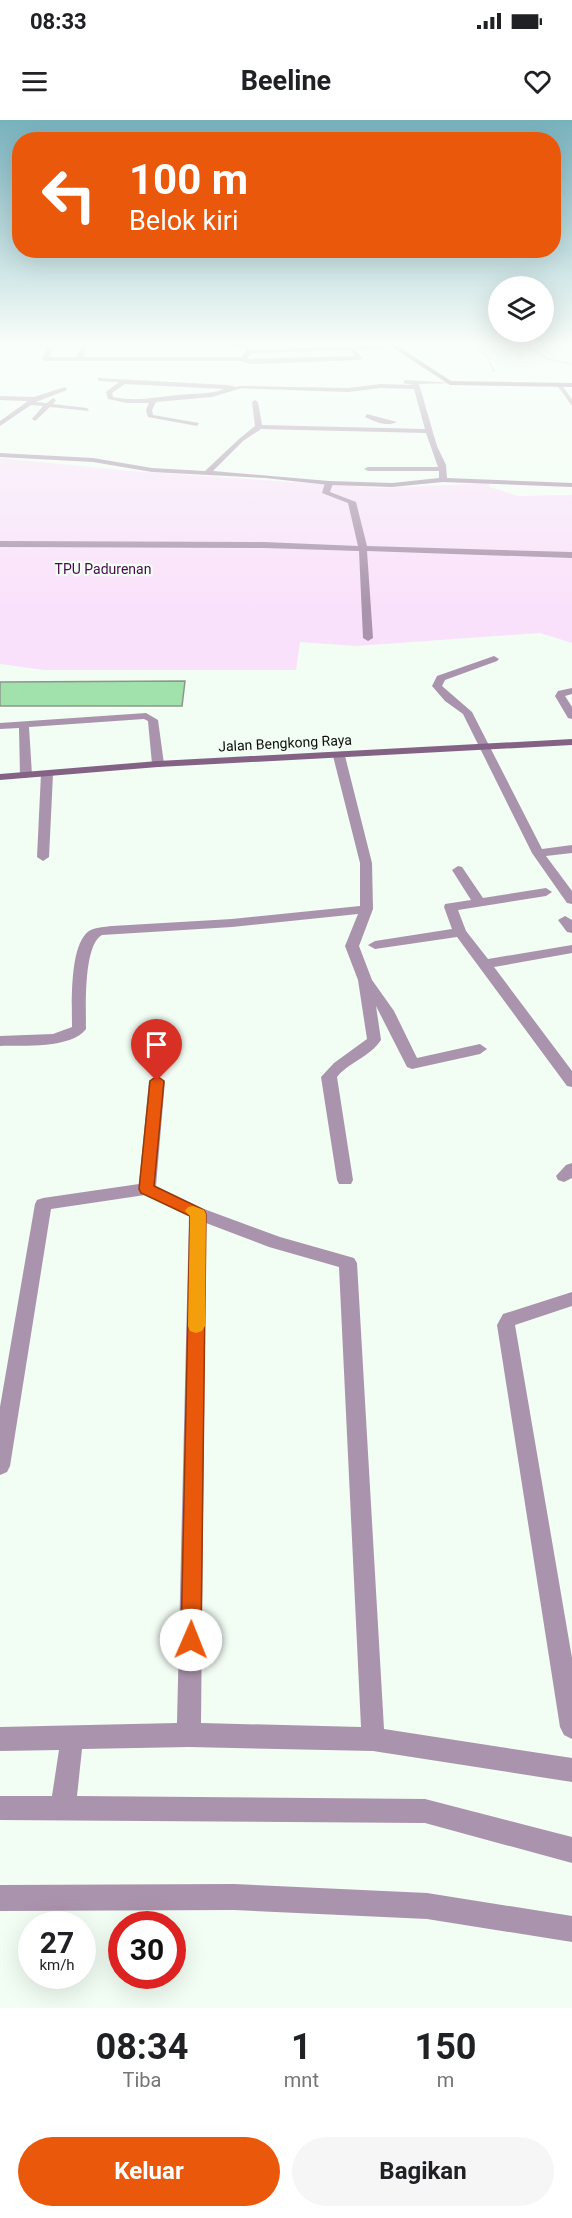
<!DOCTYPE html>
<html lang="id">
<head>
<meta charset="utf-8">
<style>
	:root { --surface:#fff; --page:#f6f6f6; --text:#202124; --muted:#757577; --accent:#ea580c }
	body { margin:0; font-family:Roboto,sans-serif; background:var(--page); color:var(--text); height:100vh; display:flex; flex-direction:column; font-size:22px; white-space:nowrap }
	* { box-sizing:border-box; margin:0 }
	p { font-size:20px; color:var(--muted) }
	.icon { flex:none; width:33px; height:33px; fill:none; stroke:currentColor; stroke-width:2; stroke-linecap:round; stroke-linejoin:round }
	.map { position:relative; height:1888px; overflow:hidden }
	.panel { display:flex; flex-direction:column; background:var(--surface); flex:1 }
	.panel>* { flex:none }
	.guide { position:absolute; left:12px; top:12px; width:549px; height:126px; border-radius:24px; box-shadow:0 6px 24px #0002; background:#ea580c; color:#fff; overflow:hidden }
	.fabs { position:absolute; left:488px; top:156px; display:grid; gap:12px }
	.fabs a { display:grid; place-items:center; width:66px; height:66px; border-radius:50%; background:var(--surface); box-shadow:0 6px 24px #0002; font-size:30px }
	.speed { position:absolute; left:18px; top:1791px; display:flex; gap:12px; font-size:30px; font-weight:700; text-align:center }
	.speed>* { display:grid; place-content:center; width:78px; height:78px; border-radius:50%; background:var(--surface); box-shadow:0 6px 24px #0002; line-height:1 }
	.speed small { font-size:15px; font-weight:400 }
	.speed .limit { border:9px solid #d22; background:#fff; color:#111 }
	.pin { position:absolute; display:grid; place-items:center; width:51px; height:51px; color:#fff; margin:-62px -26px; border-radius:50% 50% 50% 0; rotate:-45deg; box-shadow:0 0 6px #0007 }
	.pin .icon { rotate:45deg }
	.me { position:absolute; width:66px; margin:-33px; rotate:1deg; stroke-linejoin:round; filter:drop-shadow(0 0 4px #0008) }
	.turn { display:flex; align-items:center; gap:21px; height:126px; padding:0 18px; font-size:27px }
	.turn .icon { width:78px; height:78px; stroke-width:2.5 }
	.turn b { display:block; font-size:42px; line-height:51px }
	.eta { display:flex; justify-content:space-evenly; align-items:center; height:102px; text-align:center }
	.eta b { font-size:36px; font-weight:700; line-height:42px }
	.primary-button { display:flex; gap:12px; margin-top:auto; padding:12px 18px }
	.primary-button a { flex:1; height:69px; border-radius:36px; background:var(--accent); color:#fff; font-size:24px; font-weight:700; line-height:69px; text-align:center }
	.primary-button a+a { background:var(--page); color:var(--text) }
	.status { display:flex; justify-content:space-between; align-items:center; height:42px; padding:0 30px; background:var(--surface); direction:ltr }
	.status svg { height:16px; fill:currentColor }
	header { display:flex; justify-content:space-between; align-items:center; height:78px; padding:0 18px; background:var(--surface); font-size:27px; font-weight:700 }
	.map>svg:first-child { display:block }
	.green { fill:#fae1fb }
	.building { fill:#a0e1ac; stroke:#8c968d; stroke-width:1.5 }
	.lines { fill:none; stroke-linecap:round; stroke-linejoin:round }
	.path { stroke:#7d847e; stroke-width:1.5; stroke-dasharray:1.5 1.5; stroke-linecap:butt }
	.lane { fill:#aa93ac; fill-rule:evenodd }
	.street { fill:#aa93ac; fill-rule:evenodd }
	.secondary { fill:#846285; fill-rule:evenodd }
	.route { fill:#ea580c; stroke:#983908; stroke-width:1.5 }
	.slow { fill:#f59e0b }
	.labels { text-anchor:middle; stroke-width:4.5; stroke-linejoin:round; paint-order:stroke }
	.far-park-label { font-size:14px; fill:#4a084f; stroke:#f2fdf4 }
	.far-street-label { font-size:14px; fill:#0b0e0b; stroke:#f2fdf4 }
</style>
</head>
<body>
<div class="status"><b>08:33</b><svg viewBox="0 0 49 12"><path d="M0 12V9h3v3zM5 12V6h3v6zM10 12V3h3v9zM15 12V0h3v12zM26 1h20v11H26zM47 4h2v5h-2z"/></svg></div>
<header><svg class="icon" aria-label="menu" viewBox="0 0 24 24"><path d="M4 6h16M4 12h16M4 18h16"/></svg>Beeline<svg class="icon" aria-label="heart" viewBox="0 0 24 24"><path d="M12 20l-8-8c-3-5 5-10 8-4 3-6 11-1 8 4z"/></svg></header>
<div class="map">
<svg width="572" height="1888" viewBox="0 0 572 1888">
	<rect width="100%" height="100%" fill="#f2fdf4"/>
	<polygon class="green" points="0,338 130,351 379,368 489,363 490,367 518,376 572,375 572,523 540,513 356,526 300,522 296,550 44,550 0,544"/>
	<polygon class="building" points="185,561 182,586 0,586 0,562"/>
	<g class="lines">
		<g class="path">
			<polyline points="480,223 494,251"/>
			<polyline points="530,223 528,223 529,228 547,239 572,244"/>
		</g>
		<g class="lane">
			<path d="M97,258L227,265L242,268L212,277L156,282L152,290L153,295L199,303L197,306L148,297L146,290L149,283H127L108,279L106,272L119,262L99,261ZM125,264L224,269C208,275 195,273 178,275C156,277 136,282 113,277L112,273Z"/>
			<polygon points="329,361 333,363 330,372 356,382 367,426 572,432 572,438 367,431 373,518 368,521 363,518 359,431 264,428 0,427 0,421 264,422 358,426 348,383 322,373 325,363"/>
		</g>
		<g class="street">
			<path d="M0,223H54L49,237H77L83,223H89L83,237H242L247,229L244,227L127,226L129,223H245L253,229L347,227L350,224L353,226L399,227L356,230L362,238L359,240L251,244L241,241H45L42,239L47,226H0ZM350,230L355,236L247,239L251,233Z"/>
			<path d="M405,260L453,263L419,264L437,326L446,345L447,358L572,363V367L443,362L392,367L329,365L265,358L152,352L93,342L0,337V333L93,338L152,348L205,351L239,319L255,306L252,282L255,280L258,282L262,305L425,309L414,269L381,268L348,272L236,268L239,266L348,268L381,264L413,265L403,263ZM261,309L426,313L438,347H368L364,349L368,351H439V358L392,363L329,361L213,351L243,321Z"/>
			<polygon points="560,263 572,279 572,286 557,265"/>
			<polygon points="65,267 67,270 36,282 47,283 53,278 56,280 53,284 87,288 89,291 50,287 35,301 32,299 43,286 31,285 0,306 0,301 28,281 0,280 0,276 34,277"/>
			<path d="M367,294L397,302C387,307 375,302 365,297Z"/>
			<polygon points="494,536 499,539 497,541 445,560 442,566 472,592 542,729 572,725 572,733 546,736 572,771 572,784 567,783 532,733 463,594 445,581 432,566 437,556"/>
			<polygon points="572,568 572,574 565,576 572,587 572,599 568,598 555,576 558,571"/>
			<polygon points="146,593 158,600 164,644 162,646 158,647 152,644 148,601 144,599 29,607 32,655 26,658 20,655 19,608 0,609 0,603"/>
			<path d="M339,633L345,636L372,743L373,789L359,826L372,860L394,891L417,938L480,924L487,929L480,934L412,949L407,947L376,886L381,920C370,937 349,942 337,957L353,1060L351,1064H339L337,1060L321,957L334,943L367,919L358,860L345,826L358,794L232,807L102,815C83,825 86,889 86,909C71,929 23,925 0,926V916L53,914L72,907C72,885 69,825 89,811C95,807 105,807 112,806L232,799L360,786V743L333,636Z"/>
			<polygon points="47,651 53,654 49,737 43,741 37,737 41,654"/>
			<polygon points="458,746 462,747 483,778 546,768 552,772 546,776 458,790 466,811 488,839 572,825 572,833 494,847 572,951 572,967 567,966 457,817 375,829 368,825 375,821 452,809 444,787 445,784 471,780 452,750"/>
			<polygon points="565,796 572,800 572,813 567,812 558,800"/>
			<path d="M157,956L165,961L156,1066L204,1089L280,1117L354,1138L357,1143L384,1609L572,1638V1662L373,1631L189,1627L82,1629L77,1676L425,1679L572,1717V1743L425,1703L0,1700V1676H52L59,1630L0,1631V1607L177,1603L189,1096L145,1075L51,1089L10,1346L7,1352L0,1355V1287L35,1084L37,1080L43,1078L139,1064L149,961ZM206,1103L269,1127L339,1147L361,1607L201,1603Z"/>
			<polygon points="572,1043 572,1058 564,1062 558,1060 556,1056 566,1045"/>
			<polygon points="572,1172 572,1186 515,1205 572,1538 572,1619 564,1615 560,1607 497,1205 503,1194"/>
			<polygon points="234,1764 427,1773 572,1796 572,1822 427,1799 234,1790 0,1791 0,1765"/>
		</g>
		<g class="secondary">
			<polygon points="386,223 393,223 451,261 572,263 572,267 450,265"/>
			<polygon points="572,619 572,625 158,647 0,660 0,654 158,641"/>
		</g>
	</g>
	<linearGradient id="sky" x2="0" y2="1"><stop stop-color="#78b2bd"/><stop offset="0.46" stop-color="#f9fefa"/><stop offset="1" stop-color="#f9fefa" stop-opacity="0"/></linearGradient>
	<rect width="572" height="487" fill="url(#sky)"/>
	<polygon class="route" points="157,956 164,961 154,1066 204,1090 206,1094 201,1520 198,1527 191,1530 184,1527 181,1520 190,1096 141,1073 139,1069 150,961"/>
	<polygon class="slow" points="193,1086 204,1090 206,1094 205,1206 202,1211 196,1213 190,1211 188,1206 190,1096 185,1091 188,1087"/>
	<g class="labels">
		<g class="far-park-label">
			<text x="103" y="454">TPU Padurenan</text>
		</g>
		<g class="far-street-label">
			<text transform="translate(285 623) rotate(-3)" y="5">Jalan Bengkong Raya</text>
		</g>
	</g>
</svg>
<div class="fabs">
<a><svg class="icon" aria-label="layers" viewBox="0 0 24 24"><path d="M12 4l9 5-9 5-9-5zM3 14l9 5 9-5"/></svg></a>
</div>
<div class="speed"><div>27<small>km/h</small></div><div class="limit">30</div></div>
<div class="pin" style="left:157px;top:961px;background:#d93025"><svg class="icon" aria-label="arrive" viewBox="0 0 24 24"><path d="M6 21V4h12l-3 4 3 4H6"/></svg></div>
<svg class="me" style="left:191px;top:1520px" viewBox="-20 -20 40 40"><circle r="19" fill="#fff"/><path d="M0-13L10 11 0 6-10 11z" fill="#ea580c"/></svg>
<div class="guide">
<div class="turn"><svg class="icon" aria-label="left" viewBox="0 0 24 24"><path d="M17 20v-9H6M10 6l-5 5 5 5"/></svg><div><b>100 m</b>Belok kiri</div></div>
</div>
</div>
<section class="panel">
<div class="eta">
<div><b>08:34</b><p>Tiba</p></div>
<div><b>1</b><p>mnt</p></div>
<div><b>150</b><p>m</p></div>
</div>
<div class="primary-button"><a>Keluar</a><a>Bagikan</a></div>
</section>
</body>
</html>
